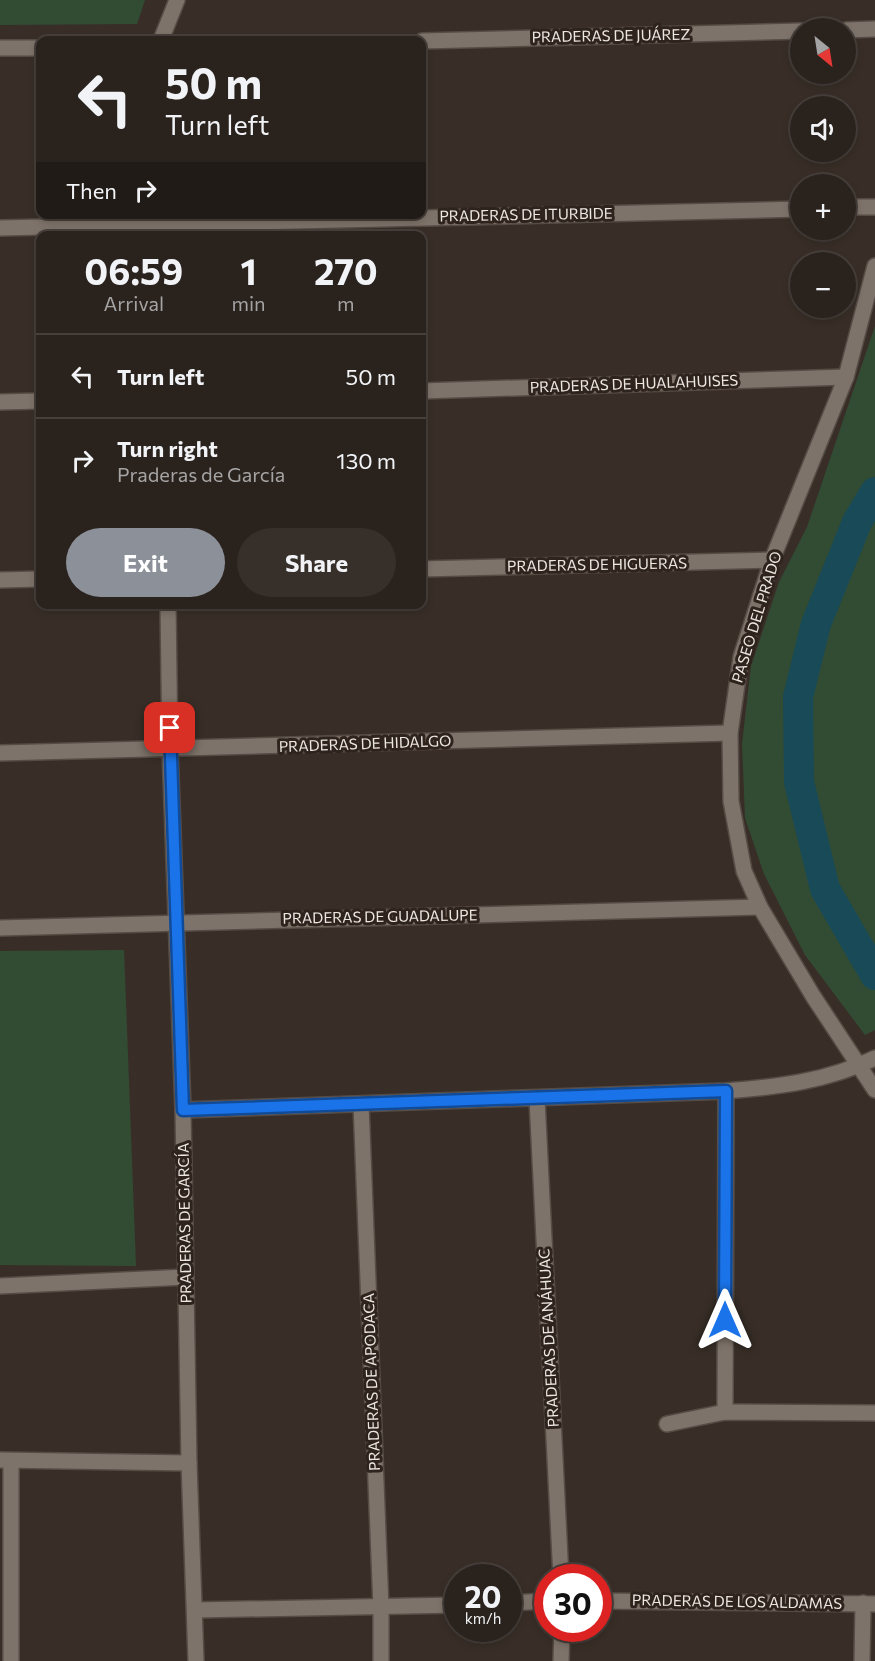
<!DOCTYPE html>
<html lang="en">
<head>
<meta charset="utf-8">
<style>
	:root { --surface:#2a221d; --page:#362f2a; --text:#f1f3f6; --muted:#a5a4a4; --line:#463f3b; --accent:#8c9099 }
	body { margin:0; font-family:Commissioner,sans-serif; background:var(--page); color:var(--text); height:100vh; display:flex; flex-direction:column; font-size:22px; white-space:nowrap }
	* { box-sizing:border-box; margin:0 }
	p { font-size:20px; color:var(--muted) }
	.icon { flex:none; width:33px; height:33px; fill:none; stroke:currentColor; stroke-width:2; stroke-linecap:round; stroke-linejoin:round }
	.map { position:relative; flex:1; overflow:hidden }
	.drawer { position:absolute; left:36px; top:231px; width:390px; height:378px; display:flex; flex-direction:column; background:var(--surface); border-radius:12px; box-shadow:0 3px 9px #0003,0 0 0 2px var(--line) }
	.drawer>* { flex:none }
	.top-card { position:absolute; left:36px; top:36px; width:390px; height:183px; border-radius:12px; box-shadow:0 3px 9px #0003,0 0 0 2px var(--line); background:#2a221d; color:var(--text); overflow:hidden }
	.needle { width:39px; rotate:150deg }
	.buttons { position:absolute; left:790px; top:18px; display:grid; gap:12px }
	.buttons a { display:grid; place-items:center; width:66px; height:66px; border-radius:50%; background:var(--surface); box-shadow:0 3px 9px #0003,0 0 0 2px var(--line); font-size:30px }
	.speed { position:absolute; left:444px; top:1564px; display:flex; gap:12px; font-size:30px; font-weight:700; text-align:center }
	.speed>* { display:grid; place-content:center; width:78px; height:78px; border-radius:50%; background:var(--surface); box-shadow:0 3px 9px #0003,0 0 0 2px var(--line); line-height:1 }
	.speed small { font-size:15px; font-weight:400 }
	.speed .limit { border:9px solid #d22; background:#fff; color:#111 }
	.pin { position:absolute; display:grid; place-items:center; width:51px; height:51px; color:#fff; margin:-26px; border-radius:12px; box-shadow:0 3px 9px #0006 }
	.me { position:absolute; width:66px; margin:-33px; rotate:0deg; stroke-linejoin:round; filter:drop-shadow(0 0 4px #0008) }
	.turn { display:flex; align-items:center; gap:21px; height:126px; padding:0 30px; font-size:27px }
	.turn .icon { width:78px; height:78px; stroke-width:2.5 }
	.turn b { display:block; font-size:42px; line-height:51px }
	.then { display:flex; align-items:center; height:57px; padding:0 30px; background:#0003; gap:12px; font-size:22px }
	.eta { display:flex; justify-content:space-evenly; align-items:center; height:102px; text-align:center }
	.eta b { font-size:36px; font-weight:700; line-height:42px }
	.button { display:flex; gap:12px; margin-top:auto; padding:12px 30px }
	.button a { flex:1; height:69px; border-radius:36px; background:var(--accent); color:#fff; font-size:24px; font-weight:700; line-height:69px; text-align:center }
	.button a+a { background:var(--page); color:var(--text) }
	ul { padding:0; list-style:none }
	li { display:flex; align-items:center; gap:18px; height:84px; padding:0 30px; border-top:2px solid var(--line) }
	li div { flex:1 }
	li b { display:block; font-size:22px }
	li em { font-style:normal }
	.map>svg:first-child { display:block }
	.green { fill:#324c34 }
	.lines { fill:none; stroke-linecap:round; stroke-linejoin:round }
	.canal { stroke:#194a57; stroke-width:30 }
	.minor-casing { stroke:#554c46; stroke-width:18 }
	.minor { stroke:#7e736a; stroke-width:15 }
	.route-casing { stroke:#114b97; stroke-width:15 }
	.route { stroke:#1a73e8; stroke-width:10 }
	.labels { text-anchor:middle; stroke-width:6; stroke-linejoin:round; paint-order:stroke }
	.street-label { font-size:15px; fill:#ede7e2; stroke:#2e241d }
</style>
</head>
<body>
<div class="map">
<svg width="875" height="1661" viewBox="0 0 875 1661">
	<rect width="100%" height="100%" fill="#382e27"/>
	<g class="green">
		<polygon points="0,0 145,0 137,24 0,25"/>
		<polygon points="875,326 875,1030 865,1035 805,955 764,874 745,818 742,744 751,666 779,582 807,527"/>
		<polygon points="124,950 136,1266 0,1265 0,951"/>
	</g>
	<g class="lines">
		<polyline class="canal" points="875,492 857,522 816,624 798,697 799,782 825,889 875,975"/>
		<g class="minor-casing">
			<g id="minor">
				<polyline points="846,30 875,29"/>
				<polyline points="161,40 177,0"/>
				<polyline points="422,41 801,31"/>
				<polyline points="0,48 40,48"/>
				<polyline points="846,207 875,207"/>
				<polyline points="0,228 801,209"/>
				<polyline points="875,266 846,377 772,560 741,657 730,733 731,801 744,871 760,907 813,996 875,1090"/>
				<polyline points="422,391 846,377"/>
				<polyline points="0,402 40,401"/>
				<polyline points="422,569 772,560"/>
				<polyline points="0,580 40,579"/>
				<polyline points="168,604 170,749 183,1110 189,1463 196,1661"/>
				<polyline points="0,753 730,733"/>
				<polyline points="0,928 760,907"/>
				<polyline points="537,1099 561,1578"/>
				<polyline points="361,1104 381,1608 381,1661"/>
				<path d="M183,1110L726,1091C778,1087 828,1081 875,1058"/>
				<polyline points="0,1286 186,1277"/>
				<polyline points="725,1412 726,1091"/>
				<polyline points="667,1424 725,1412 875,1413"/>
				<polyline points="0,1460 189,1463"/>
				<polyline points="11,1461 11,1661"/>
				<polyline points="598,1601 875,1604"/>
				<polyline points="508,1603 548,1601"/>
				<polyline points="195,1610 458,1605"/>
				<polyline points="561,1661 562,1629"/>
				<polyline points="862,1661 863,1603"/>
			</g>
		</g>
		<use href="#minor" class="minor"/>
	</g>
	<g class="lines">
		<g class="route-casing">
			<polyline id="route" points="170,728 183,1110 726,1091 725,1320"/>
		</g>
		<use href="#route" class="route"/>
	</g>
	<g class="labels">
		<g class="street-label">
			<text transform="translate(611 36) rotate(-1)" y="5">PRADERAS DE JUÁREZ</text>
			<text transform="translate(526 215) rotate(-1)" y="5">PRADERAS DE ITURBIDE</text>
			<text transform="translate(634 384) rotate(-2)" y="5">PRADERAS DE HUALAHUISES</text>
			<text transform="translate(597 565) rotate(-1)" y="5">PRADERAS DE HIGUERAS</text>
			<text transform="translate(757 617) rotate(-73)" y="5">PASEO DEL PRADO</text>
			<text transform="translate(365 744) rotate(-2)" y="5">PRADERAS DE HIDALGO</text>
			<text transform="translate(380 917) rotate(-1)" y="5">PRADERAS DE GUADALUPE</text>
			<text transform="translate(185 1223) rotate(-91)" y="5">PRADERAS DE GARCÍA</text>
			<text transform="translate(549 1338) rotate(-93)" y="5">PRADERAS DE ANÁHUAC</text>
			<text transform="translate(372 1382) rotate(-92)" y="5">PRADERAS DE APODACA</text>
			<text transform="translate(737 1602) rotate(1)" y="5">PRADERAS DE LOS ALDAMAS</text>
		</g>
	</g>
</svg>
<div class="buttons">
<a><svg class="needle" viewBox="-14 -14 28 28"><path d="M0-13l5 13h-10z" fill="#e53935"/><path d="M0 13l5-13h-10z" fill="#a5a4a4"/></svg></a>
<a><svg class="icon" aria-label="sound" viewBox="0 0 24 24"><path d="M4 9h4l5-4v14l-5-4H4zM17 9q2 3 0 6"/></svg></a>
<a>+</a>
<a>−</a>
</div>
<div class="speed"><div>20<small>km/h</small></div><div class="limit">30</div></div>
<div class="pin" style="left:170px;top:728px;background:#d93025"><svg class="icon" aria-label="arrive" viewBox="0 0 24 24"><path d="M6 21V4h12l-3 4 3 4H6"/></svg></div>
<svg class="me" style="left:725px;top:1320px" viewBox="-20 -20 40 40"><path d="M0-17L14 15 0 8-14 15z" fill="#1a73e8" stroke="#fff" stroke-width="4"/></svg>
<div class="top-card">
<div class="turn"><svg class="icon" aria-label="left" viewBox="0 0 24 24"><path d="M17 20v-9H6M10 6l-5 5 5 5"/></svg><div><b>50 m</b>Turn left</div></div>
<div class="then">Then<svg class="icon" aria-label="right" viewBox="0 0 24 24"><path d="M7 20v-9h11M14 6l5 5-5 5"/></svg></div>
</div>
<section class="drawer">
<div class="eta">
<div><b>06:59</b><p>Arrival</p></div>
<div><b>1</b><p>min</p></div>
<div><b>270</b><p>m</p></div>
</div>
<ul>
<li><svg class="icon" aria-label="left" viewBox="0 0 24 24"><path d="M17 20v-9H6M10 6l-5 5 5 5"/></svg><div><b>Turn left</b></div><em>50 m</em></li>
<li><svg class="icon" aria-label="right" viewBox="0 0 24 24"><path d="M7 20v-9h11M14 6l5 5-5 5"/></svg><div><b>Turn right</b><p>Praderas de García</p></div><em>130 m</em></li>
</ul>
<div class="button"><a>Exit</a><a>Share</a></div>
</section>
</div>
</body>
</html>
